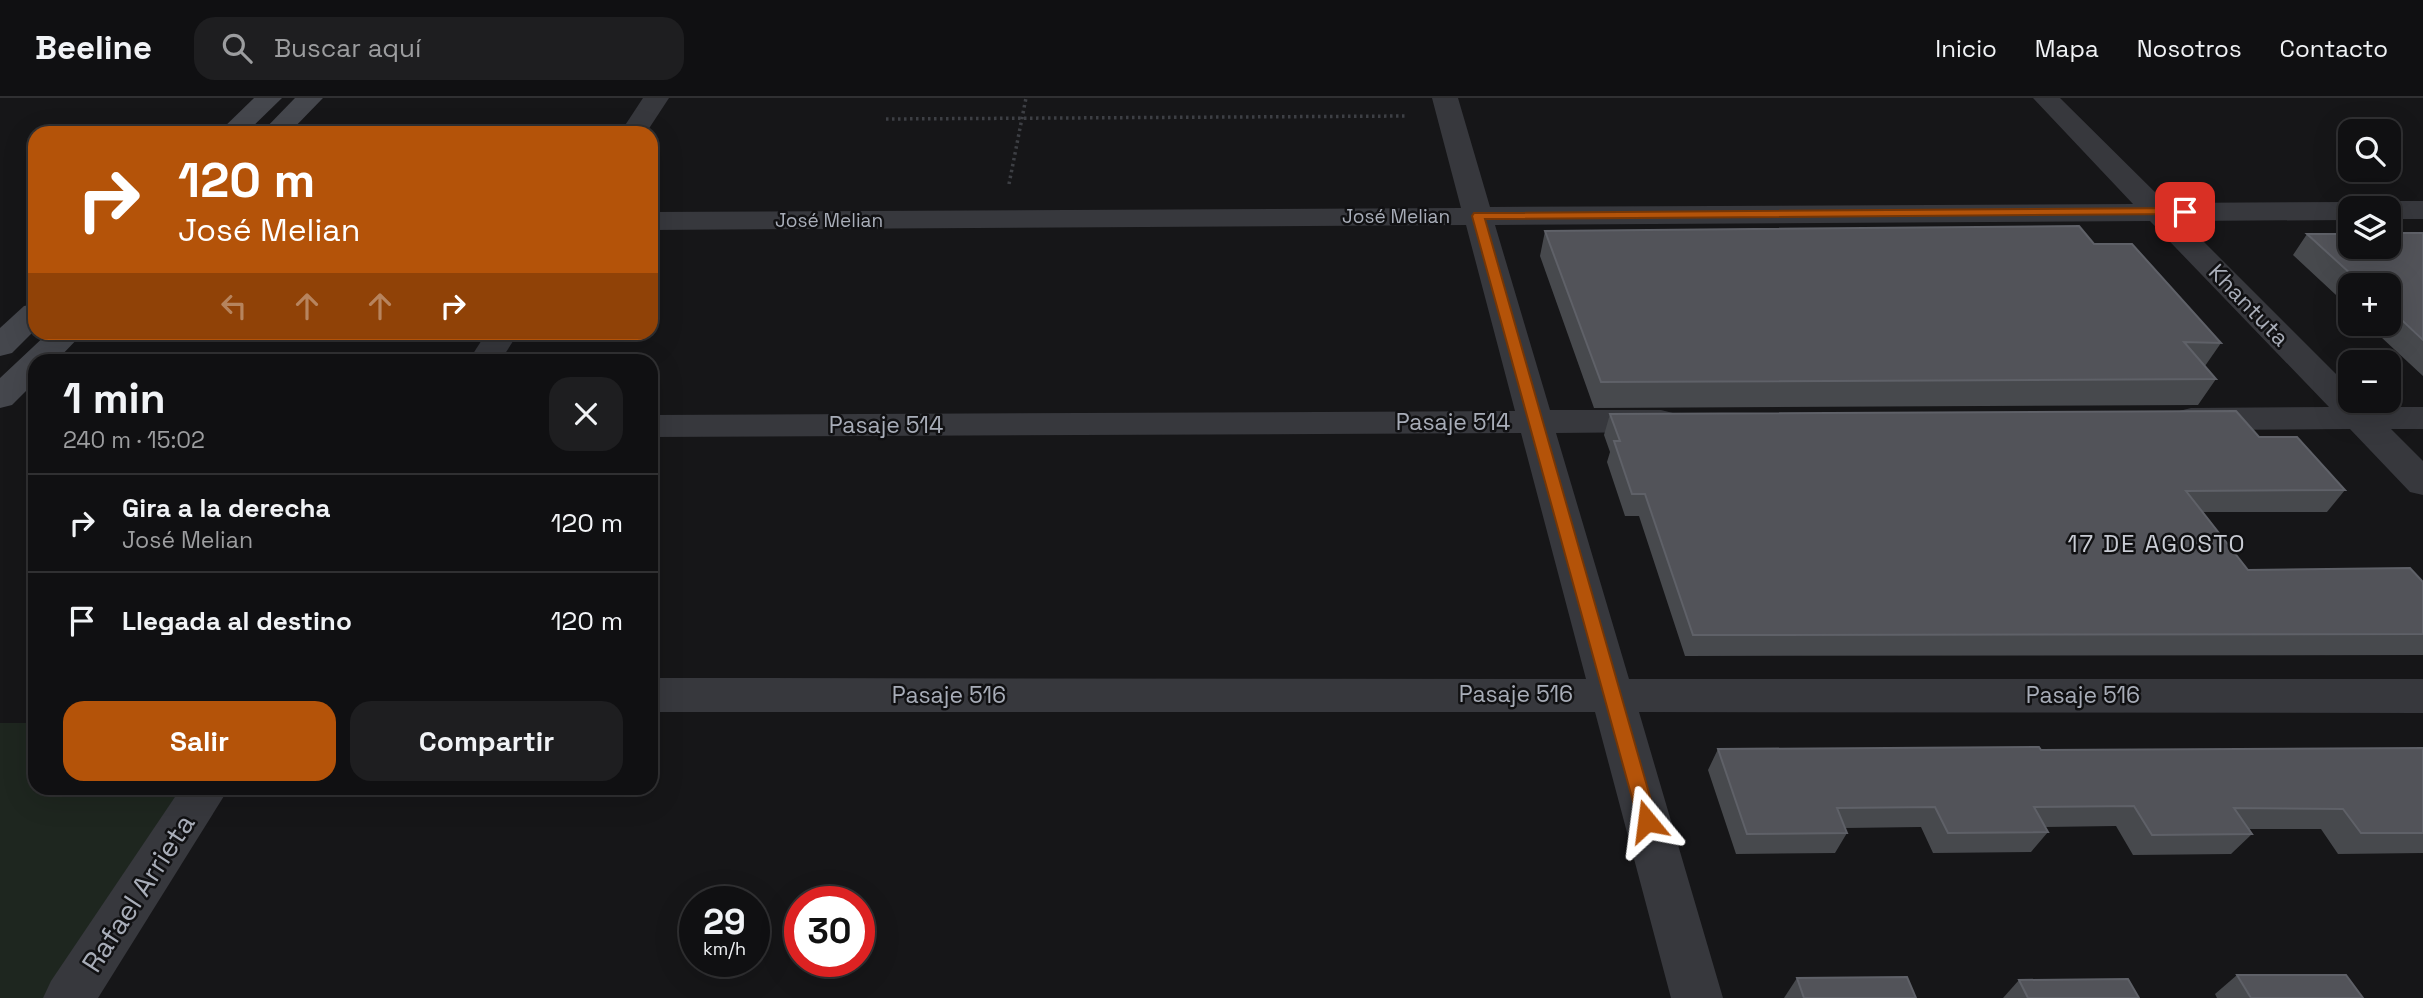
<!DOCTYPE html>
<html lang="es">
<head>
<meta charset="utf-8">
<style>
	:root { --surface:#101012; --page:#1e1e20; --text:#f1f3f6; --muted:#9c9d9f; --line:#303032; --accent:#b45309 }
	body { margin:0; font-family:"Space Grotesk",sans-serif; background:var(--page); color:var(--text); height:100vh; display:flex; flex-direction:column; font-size:26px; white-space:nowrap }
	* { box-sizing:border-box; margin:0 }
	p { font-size:23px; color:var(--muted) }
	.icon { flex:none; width:38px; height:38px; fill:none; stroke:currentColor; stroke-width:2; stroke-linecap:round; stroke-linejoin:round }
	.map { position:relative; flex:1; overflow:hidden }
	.side { position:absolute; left:28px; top:256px; width:630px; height:441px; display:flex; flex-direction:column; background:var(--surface); border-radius:21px; box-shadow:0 7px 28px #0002,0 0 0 2px var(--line) }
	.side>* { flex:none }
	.top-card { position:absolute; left:28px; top:28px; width:630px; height:214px; border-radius:21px; box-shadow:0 7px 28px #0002,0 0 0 2px var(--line); background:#b45309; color:#fff; overflow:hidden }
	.buttons { position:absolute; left:2338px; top:21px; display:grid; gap:14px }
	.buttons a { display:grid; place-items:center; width:63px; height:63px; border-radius:14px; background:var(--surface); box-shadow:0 7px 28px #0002,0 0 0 2px var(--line); font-size:35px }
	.speed { position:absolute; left:679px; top:788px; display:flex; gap:14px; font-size:35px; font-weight:700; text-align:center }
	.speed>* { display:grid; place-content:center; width:91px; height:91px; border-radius:50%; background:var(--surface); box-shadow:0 7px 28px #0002,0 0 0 2px var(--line); line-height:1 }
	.speed small { font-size:18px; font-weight:400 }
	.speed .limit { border:10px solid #d22; background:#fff; color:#111 }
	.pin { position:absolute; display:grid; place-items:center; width:60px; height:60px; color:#fff; margin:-30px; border-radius:14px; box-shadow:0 4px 10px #0006 }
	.me { position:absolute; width:77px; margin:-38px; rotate:344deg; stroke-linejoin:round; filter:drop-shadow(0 0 5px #0008) }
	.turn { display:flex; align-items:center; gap:24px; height:147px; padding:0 35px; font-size:32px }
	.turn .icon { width:91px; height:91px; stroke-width:2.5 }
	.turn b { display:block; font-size:49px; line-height:60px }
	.lanes { display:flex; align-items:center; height:66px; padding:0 35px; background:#0003; justify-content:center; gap:35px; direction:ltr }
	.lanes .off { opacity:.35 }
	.round { display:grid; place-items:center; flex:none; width:74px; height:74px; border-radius:21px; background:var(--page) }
	.overview { display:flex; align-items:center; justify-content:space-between; height:119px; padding:0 35px }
	h1 { font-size:42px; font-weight:700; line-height:52px }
	.action { display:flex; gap:14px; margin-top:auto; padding:14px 35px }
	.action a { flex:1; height:80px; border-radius:21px; background:var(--accent); color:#fff; font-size:28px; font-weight:700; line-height:80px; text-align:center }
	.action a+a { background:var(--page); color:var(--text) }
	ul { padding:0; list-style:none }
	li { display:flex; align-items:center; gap:21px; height:98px; padding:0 35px; border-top:2px solid var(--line) }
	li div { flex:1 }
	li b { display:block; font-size:26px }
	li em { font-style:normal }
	header { display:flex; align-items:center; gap:42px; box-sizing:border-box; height:98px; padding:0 35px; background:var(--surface); border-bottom:2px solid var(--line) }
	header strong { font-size:33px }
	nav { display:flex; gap:38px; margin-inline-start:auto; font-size:24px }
	.search { width:490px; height:63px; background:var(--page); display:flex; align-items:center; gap:18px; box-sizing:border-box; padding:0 24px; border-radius:21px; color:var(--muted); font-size:26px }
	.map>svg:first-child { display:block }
	.green { fill:#1e261f }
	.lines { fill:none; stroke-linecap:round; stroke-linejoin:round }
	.path { stroke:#3d3f44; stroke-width:3.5; stroke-dasharray:2.5 3.5; stroke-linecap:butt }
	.minor { fill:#37383d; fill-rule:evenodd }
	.secondary { fill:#45474d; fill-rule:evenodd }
	.wall { fill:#47494d }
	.building { fill:#525359; stroke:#5f6168; stroke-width:2 }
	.route { fill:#b45309; stroke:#753606; stroke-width:2 }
	.labels { text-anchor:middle; stroke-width:5; stroke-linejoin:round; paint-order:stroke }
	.far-street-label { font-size:19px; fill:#a8adb8; stroke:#111113 }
	.street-label { font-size:23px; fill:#a8adb8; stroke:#111113 }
	.neighbourhood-label { font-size:24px; letter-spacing:2px; fill:#c9ccd4; stroke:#111113 }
	.near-street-label { font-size:28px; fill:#a8adb8; stroke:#111113 }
</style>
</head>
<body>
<header>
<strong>Beeline</strong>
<div class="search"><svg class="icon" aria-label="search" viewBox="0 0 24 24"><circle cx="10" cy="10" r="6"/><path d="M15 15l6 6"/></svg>Buscar aquí</div>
<nav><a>Inicio</a><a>Mapa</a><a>Nosotros</a><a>Contacto</a></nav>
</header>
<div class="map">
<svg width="2423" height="900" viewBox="0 0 2423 900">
	<rect width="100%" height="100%" fill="#161618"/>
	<polygon class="green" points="0,625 35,625 35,690 206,690 69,900 0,900"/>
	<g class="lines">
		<g class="path">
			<polyline points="886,21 1407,18"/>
			<polyline points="1009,86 1026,0"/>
		</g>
		<g class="minor">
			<polygon points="643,0 669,0 646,35 620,35"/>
			<polygon points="1432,0 1458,0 1490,109 2133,106 2033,0 2060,0 2166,105 2350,104 2360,107 2362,110 2350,110 2350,122 2183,123 2350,290 2350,303 2363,303 2369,309 2423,309 2423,331 2391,331 2423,363 2423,397 2410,394 2350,331 2191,332 2179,329 2174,321 2179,313 2191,310 2329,309 2150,123 1495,127 1550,312 1661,312 1673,315 1678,323 1673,331 1661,334 1556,335 1629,581 2423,581 2423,615 1639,614 1723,900 1671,900 1595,614 651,614 651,580 1586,581 1521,335 651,339 651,317 1515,313 1466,127 651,132 651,114 1461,110"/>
			<polygon points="2389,103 2423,103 2423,121 2389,121 2389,110 2376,110 2379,106"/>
			<polygon points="487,234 519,234 501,262 469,262"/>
			<polygon points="181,690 229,690 98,900 43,900 51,883"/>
		</g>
		<g class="secondary">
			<polygon points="254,0 282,0 246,35 218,35"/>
			<polygon points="295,0 323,0 289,35 261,35"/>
			<polygon points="35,206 35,232 12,255 0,258 0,230 24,208"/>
			<polygon points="49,234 84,234 57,262 35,262 35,284 12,307 0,310 0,280"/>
		</g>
	</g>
	<g class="wall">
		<polygon points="1545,133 2094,146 2221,245 2205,268 2216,281 2198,307 1594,310 1540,158"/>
		<polygon points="2423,135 2423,278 2367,226 2389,226 2389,187 2350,187 2350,210 2293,157 2307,136"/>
		<polygon points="1610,316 2259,339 2345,392 2327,414 2203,414 2248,472 2423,484 2423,557 1685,558 1639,418 1625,418 1607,364 1610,354 1604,337"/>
		<polygon points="2423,650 2423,755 2338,756 2321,731 2248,731 2252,736 2231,756 2133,757 2116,728 2045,729 2048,734 2031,754 1933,755 1921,729 1845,730 1847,735 1835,755 1736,756 1708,672 1718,651 2041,652"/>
		<polygon points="2237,877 2363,900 2217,900 2215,896"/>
		<polygon points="1797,880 1916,900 1784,900"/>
		<polygon points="2019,882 2139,900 2003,900"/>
	</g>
	<g class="building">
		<polygon points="2079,128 2094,146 2132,146 2221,245 2184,244 2216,281 1601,284 1545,133"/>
		<polygon points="2389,135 2423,135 2423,242 2389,210 2389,187 2363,187 2307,136 2350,136 2350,149 2389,149"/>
		<polygon points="2236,313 2259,339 2297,339 2345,392 2186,393 2248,472 2410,470 2423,484 2423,536 1693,537 1645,396 1632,396 1614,343 1620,343 1610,316"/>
		<polygon points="2039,649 2041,652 2423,650 2423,735 2361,735 2343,711 2234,710 2252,736 2152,737 2134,708 2034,709 2048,734 1948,735 1935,709 1837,710 1847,735 1747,736 1718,651"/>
		<polygon points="2237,877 2346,877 2363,900 2251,900"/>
		<polygon points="1907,879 1916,900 1804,900 1797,880"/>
		<polygon points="2128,881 2139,900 2028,900 2019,882"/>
	</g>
	<polygon class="route" points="2185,110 2191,114 2189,116 1485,121 1657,723 1654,729 1647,731 1640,729 1472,118 1474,115"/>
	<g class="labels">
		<g class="far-street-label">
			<text x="1396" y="125">José Melian</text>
			<text x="829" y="129">José Melian</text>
		</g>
		<g class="street-label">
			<text transform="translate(2249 207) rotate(46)" y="8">Khantuta</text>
			<text x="1453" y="332">Pasaje 514</text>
			<text x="886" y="335">Pasaje 514</text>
			<text x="1516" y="604">Pasaje 516</text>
			<text x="949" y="605">Pasaje 516</text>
			<text x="2083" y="605">Pasaje 516</text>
		</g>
		<g class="neighbourhood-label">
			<text x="2157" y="454">17 DE AGOSTO</text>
		</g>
		<g class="near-street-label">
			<text transform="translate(138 795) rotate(-57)" y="10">Rafael Arrieta</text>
		</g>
	</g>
</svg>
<div class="buttons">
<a><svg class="icon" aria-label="search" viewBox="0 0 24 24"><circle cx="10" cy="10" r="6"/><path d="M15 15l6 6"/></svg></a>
<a><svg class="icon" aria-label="layers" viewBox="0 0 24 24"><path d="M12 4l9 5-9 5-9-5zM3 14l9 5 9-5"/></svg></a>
<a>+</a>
<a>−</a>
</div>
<div class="speed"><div>29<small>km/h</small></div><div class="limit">30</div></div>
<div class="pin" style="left:2185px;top:114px;background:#d93025"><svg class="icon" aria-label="arrive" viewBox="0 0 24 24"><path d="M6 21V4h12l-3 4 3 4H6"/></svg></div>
<svg class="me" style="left:1647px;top:723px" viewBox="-20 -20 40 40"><path d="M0-17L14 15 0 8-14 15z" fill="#b45309" stroke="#fff" stroke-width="4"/></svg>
<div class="top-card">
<div class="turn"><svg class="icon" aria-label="right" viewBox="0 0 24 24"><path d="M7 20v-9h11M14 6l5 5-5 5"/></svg><div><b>120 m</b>José Melian</div></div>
<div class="lanes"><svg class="icon off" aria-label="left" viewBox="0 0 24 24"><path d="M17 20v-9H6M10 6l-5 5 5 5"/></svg><svg class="icon off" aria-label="ahead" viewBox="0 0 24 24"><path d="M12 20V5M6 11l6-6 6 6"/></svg><svg class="icon off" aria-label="ahead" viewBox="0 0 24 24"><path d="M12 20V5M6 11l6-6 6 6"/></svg><svg class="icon" aria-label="right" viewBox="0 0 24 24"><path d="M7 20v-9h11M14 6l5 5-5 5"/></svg></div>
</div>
<section class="side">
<div class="overview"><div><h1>1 min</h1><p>240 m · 15:02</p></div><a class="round"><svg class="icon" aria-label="close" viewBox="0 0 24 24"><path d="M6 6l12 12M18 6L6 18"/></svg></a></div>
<ul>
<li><svg class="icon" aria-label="right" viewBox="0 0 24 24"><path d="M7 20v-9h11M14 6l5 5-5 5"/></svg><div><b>Gira a la derecha</b><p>José Melian</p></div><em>120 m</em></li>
<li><svg class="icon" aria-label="arrive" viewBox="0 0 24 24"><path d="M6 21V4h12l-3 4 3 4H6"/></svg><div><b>Llegada al destino</b></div><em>120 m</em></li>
</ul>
<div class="action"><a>Salir</a><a>Compartir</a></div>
</section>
</div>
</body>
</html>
